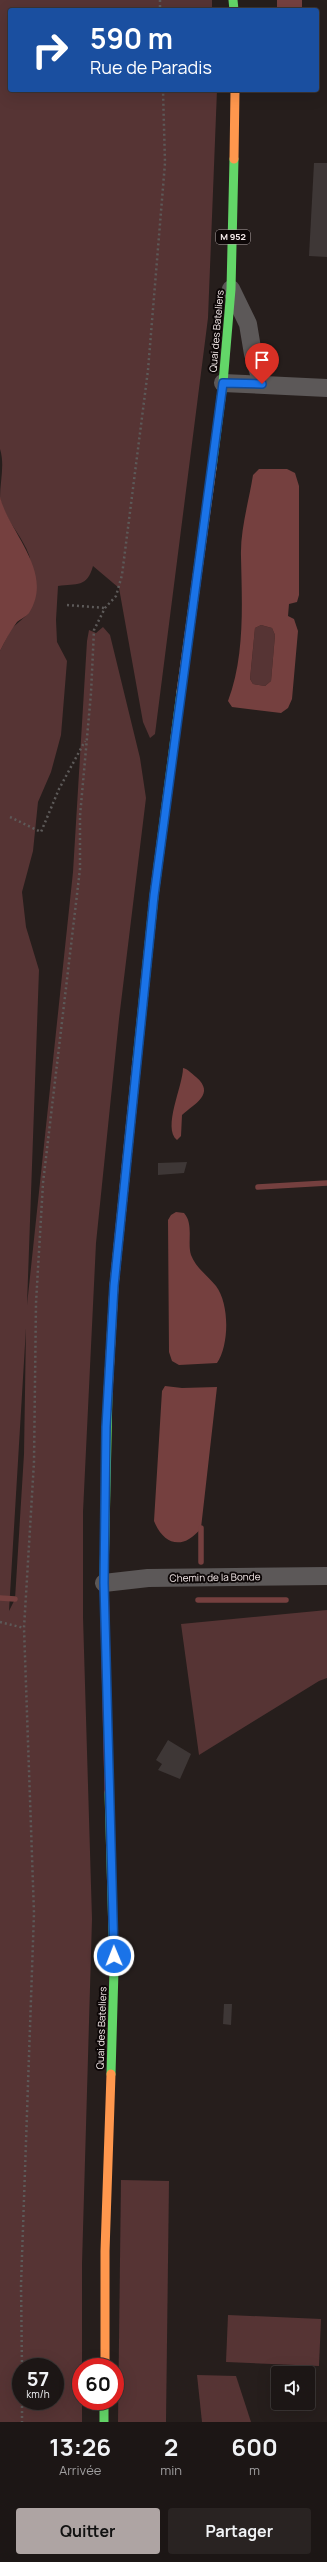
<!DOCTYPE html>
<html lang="fr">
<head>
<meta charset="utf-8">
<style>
	:root { --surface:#1c1615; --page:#292322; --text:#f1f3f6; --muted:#a09fa0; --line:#3a3534; --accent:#aea4a3 }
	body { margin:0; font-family:Manrope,sans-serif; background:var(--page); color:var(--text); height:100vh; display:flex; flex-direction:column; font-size:15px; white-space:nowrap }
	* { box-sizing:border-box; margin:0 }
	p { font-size:13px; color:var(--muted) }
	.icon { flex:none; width:22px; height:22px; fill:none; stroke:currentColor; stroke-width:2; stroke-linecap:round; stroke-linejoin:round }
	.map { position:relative; height:2422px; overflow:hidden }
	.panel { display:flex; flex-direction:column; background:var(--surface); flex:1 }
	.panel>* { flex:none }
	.top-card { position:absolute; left:8px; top:8px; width:311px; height:84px; border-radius:4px; box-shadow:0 4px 16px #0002,0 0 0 1px var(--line); background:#1a4fa0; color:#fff; overflow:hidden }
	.tools { position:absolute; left:271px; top:2366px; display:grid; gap:8px }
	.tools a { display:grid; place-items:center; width:44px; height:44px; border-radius:4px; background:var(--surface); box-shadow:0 4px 16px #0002,0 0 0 1px var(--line); font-size:20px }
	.speed { position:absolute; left:12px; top:2358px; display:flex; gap:8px; font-size:20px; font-weight:700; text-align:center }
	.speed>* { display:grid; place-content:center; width:52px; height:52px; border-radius:50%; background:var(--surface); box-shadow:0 4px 16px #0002,0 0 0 1px var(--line); line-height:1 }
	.speed small { font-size:10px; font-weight:400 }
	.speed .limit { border:6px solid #d22; background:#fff; color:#111 }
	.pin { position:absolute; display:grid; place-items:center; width:34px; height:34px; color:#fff; margin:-41px -17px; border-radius:50% 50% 50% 0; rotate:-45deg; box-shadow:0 0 4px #0007 }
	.pin .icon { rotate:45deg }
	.me { position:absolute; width:44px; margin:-22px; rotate:359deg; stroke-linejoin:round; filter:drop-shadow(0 0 3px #0008) }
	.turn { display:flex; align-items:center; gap:14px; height:84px; padding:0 16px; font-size:18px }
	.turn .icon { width:52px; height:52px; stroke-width:2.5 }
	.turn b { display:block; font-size:28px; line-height:34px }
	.eta { display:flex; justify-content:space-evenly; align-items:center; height:68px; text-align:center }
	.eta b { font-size:24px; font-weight:700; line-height:28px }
	.button { display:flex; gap:8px; margin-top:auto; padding:8px 16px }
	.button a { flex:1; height:46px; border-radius:4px; background:var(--accent); color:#111; font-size:16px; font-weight:700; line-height:46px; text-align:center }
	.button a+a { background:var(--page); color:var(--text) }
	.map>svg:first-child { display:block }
	.green { fill:#563434; fill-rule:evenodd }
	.water { fill:#75403f; fill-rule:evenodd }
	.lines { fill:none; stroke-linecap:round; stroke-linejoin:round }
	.stream { stroke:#75403f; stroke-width:5.5 }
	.building { fill:#3e3736 }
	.path { stroke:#5d5a59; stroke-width:2.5; stroke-dasharray:2 3; stroke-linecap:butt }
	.street { stroke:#5c5858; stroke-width:18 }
	.fast { stroke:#63d668; stroke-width:9 }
	.slow { stroke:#ff974d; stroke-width:9 }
	.jam { stroke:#b3261e; stroke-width:9 }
	.route-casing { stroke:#114b97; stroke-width:10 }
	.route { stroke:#1a73e8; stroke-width:7 }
	.labels { text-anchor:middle; stroke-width:4; stroke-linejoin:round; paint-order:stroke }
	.shield { fill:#0d0707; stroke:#b1a7a7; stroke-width:1 }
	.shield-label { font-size:9px; font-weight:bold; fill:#f7ecec }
	.street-label { font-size:10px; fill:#f7ecec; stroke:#0d0707 }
</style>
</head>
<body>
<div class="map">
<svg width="327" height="2422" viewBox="0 0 327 2422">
	<rect width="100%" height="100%" fill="#261e1c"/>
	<g class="green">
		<path d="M0,0H212V10H10V90H217L208,318L155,734L150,738L143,722L119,588L93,566C87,588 77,583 58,586L56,620L57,642L67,661L61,735L51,772L38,802L33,851L22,892L26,927L39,970L27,1305L73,872L87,641L89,630L96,633L103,627L110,635L140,758L146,798L119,1019L96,1243L83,1512V1617L92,1919L82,2264V2422H0V651L11,629L28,614C29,601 33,565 29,555C22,535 4,519 0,498C0,481 5,465 0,449ZM26,1328L24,1454L15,1599L9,1611ZM21,2367H55V2401H21Z"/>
		<polygon points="261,625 272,628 275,635 271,681 265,686 253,684 250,679 255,628"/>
		<polygon points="327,1610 327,1678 319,1681 199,1755 181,1624"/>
		<polygon points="121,2180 169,2181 166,2422 118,2422"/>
		<polygon points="228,2315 321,2319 319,2366 226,2362"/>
		<polygon points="197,2375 236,2376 251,2422 202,2422"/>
	</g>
	<g class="water">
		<rect x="277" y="0" width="25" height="10"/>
		<path d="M259,469H287L295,473L299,486V595L297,602L289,604L288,616L294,619L298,631L292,699L288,708L281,713L232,707L228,701C245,656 242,604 241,557C240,530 249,501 253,475ZM261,625L272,628L275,635L271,681L265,686L253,684L250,679L255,628Z"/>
		<path d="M0,497C9,533 55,572 29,613C26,617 20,619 17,622C10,631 5,641 0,651Z"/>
		<path d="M183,1068C188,1069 191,1073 196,1077C216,1094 194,1104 182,1115L181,1136L177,1140C162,1128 183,1086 183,1068Z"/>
		<path d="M176,1212L184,1213C194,1224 187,1242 191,1255C196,1268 208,1276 216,1286C230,1305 229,1345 217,1363L179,1365L172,1361L169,1352L168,1220L171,1215Z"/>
		<path d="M165,1386L182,1388L217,1387L201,1528C184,1550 164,1546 154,1521L162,1391Z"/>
	</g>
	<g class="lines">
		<g class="stream">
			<polyline points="258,1187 327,1183"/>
			<polyline points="201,1528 201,1562"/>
			<polyline points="0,1598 15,1599"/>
			<polyline points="198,1600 286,1600"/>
		</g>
	</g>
	<g class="building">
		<polygon points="314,163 327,163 327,257 309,256"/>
		<polygon points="187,1162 184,1173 158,1175 158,1163"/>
		<polygon points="168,1740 191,1754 180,1779 158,1770 162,1764 156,1760"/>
		<polygon points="224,2004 232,2004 231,2025 223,2024"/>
	</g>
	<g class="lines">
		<g class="path">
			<polyline points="160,0 160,10"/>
			<polyline points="67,605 105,608"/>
			<polyline points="10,817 41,832 59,789 85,741"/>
			<polyline points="0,1622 24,1628"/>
			<polyline points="22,2367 21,2285 34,1913 24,1628 34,1462 36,1303 43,1183 80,869 80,816 91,693 94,630 105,608 116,596 122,575 148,370 165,163 163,90"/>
			<polyline points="22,2401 22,2422"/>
		</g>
		<g class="street">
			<polyline points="231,289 248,324 253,354 262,384"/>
			<polyline points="223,383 327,388"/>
			<polyline points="104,1583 148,1578 327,1576"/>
		</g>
		<g class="fast">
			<polyline points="233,0 234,10"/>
			<polyline points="212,468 223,383 231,289 234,159"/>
			<polyline points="137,1060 154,896 181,692"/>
			<polyline points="104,1578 108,1393"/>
			<polyline points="109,1792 114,1970 111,2074"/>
			<polyline points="104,2401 104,2422"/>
		</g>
		<g class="slow">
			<polyline points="234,159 235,90"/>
			<polyline points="181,692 212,468"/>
			<polyline points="108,1393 114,1286 137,1060"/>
			<polyline points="105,2367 105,2251 111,2074"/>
		</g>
		<polyline class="jam" points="104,1578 109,1792"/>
	</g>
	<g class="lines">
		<g class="route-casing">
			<polyline id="route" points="114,1956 104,1583 106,1427 114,1286 154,896 223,383 262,384"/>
		</g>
		<use href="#route" class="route"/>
	</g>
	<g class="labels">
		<rect class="shield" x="216" y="230" width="34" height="14" rx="3"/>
		<g class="shield-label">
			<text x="233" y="240">M 952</text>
		</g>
		<g class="street-label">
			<text transform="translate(216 331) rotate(-85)" y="4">Quai des Bateliers</text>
			<text transform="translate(215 1577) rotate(-1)" y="4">Chemin de la Bonde</text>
			<text transform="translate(101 2028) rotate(-88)" y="4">Quai des Bateliers</text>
		</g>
	</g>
</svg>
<div class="tools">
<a><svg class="icon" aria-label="sound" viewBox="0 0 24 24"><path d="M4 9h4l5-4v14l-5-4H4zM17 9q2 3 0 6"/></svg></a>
</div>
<div class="speed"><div>57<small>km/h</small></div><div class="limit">60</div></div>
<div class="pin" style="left:262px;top:384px;background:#d93025"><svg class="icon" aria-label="arrive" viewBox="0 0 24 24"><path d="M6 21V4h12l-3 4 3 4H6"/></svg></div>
<svg class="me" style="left:114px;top:1956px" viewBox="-20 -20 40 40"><circle r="17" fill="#1a73e8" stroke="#fff" stroke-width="3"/><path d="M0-11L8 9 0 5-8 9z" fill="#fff"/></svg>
<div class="top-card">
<div class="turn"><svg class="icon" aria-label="right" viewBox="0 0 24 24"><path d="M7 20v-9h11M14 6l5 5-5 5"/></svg><div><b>590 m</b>Rue de Paradis</div></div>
</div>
</div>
<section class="panel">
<div class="eta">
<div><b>13:26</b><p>Arrivée</p></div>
<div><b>2</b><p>min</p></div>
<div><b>600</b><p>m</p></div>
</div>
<div class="button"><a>Quitter</a><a>Partager</a></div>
</section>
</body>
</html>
